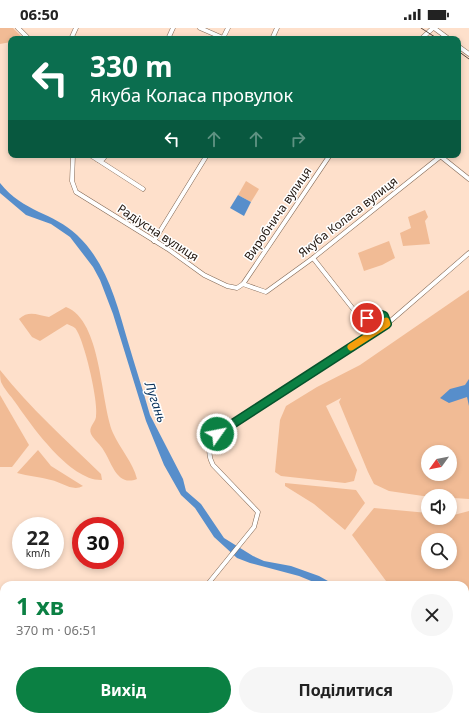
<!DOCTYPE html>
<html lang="uk">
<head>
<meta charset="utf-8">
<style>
	:root { --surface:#fff; --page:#f6f6f6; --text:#222; --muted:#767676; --accent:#0b8043 }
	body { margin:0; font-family:"Noto Sans",sans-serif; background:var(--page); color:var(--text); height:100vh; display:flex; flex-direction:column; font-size:15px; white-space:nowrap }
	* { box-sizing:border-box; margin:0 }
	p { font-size:13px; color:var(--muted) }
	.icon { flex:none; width:22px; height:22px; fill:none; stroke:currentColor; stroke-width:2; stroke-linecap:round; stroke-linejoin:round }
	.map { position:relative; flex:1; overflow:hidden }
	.drawer { position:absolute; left:0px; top:553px; width:469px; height:140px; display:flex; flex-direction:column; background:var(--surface); border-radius:12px 12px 0 0; box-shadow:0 2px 6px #0003 }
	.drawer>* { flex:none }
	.top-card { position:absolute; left:8px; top:8px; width:453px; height:122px; border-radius:8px; box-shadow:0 2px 6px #0003; background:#0b6e4f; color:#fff; overflow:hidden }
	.needle { width:26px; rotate:237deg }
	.tools { position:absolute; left:421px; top:417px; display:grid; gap:8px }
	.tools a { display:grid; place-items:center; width:36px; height:36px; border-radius:50%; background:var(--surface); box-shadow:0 2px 6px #0003; font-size:20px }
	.speed { position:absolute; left:12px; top:489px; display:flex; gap:8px; font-size:20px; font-weight:700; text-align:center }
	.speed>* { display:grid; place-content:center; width:52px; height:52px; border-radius:50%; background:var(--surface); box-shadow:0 2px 6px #0003; line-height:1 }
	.speed small { font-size:10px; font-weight:400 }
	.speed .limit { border:6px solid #d22; background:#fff; color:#111 }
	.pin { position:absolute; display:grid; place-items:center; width:34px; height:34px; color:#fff; margin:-17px; border:2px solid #fff; border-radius:50%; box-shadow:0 1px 4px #0007 }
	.me { position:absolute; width:44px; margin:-22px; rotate:57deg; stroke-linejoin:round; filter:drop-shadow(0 0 3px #0008) }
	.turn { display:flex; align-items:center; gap:14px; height:84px; padding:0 16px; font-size:18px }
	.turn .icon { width:52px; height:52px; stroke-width:2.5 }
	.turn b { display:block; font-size:28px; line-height:34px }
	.lanes { display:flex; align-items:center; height:38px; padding:0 16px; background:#0003; justify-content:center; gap:20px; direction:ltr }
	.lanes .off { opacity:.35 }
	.round { display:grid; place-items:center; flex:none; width:42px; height:42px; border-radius:21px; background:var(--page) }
	.overview { display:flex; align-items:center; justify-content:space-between; height:68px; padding:0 16px }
	h1 { font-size:24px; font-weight:700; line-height:30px; color:var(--accent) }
	.primary-button { display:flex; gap:8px; margin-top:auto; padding:8px 16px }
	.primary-button a { flex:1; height:46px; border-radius:24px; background:var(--accent); color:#fff; font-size:16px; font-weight:700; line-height:46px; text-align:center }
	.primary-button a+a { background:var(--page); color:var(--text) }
	.status { display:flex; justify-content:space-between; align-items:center; height:28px; padding:0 20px; background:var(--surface); direction:ltr }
	.status svg { height:11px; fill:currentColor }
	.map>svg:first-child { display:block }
	.green { fill:#f1bb95; fill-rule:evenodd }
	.water { fill:#578ecb }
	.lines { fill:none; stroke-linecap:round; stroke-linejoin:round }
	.street-casing { stroke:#826855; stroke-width:5 }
	.street { stroke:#fff; stroke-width:4 }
	.tram { stroke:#5b4b40; stroke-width:1 }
	.rail { stroke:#5b4b40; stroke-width:1; stroke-dasharray:6 3; stroke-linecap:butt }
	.route-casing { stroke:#07532c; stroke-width:10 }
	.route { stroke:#0b8043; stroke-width:7 }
	.slow { stroke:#f59e0b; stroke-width:7 }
	.labels { text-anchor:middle; stroke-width:3; stroke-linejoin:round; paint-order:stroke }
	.street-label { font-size:12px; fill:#21160f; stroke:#fff }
	.water-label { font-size:13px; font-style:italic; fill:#0c345c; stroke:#fff }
</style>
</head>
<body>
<div class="status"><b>06:50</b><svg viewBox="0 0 49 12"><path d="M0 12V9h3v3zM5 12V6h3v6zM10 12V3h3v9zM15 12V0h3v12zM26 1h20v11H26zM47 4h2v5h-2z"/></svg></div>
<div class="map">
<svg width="469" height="693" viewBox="0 0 469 693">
	<rect width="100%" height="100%" fill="#fee0cb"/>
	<g class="green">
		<polygon points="0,0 13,0 24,11 11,11 11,14 0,16"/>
		<polygon points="246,153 259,161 251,174 238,167"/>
		<polygon points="425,182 428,189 425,193 430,216 403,218 400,205 411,200 408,189"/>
		<polygon points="389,213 395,230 382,237 364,243 358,225"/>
		<path d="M469,262V471L423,468L389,463L374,456L368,444L339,374L341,370L326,378L357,442L354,453L345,455L281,448L275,444L280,392L286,378L317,359L360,337ZM428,424H450V446H428Z"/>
		<path d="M66,279C102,293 100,373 113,405C120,421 133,434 137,451C117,459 112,435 104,423C101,417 94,412 91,406C88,399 95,395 96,389C99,375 84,310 75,300C73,298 69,297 67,296L40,313L32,309L19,291C29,282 37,287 49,289Z"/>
		<path d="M0,342C30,380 66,412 101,446L102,452C70,453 32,398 15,374C11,368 4,361 1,354C0,351 0,345 0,342Z"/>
		<polygon points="0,367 29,417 12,439 0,439"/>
		<path d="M38,422L51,438L83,458C72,464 62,454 51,452C40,449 28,448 17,445Z"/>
		<polygon points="285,455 356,462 365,475 345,502 314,476 285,458"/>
		<path d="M374,480L428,485V490H450V488L469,483V658L465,656V557H389L352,507ZM428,512H450V534H428Z"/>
	</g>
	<g class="water">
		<path d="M0,155C24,185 53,184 77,207C107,235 117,276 128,314C135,338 143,362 150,387L183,451L186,463L201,476L224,510L253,528L264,533L291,538L319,548L335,557H321L299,548L250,535L237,530L214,509L195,480L181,467L164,437L146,393L113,286L100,252L93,239L70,209L51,196L26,187L0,165Z"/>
		<polygon points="238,167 251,174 244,188 230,180"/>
		<polygon points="469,351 469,378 467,369 449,375 440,370 450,361 465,357"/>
	</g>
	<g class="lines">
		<g class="street-casing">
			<g id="street">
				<polyline points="18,0 29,11"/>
				<polyline points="200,0 223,10 228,0"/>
				<polyline points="434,0 449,11"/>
				<polyline points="71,11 76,0"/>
				<polyline points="168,11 173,0"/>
				<polyline points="272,11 277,0"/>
				<polyline points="421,11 433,0"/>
				<polyline points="458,18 469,26"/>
				<polyline points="73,127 72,153 76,164 168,221 204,247 227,258 237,260 243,256 266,264 313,230 441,128"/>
				<polyline points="90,127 98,132 103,131 106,127"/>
				<polyline points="439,127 469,151"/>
				<polyline points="98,132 143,161"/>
				<polyline points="154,213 207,127"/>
				<polyline points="313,230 361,291 376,285 384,288 387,296"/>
				<polyline points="243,256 330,127"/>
				<path d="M207,557L254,499L258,484L213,437C207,426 209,415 217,406L387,296L469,225"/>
			</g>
		</g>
		<use href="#street" class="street"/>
		<g class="tram">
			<polyline points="421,0 438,11"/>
			<polyline points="458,23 469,31"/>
		</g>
		<g class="rail">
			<polyline points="465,664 469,666"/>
			<polyline points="364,689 377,693"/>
			<polyline points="390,689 394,693"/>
		</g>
	</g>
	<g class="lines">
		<g class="route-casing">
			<polyline id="route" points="217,406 387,296 384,288 376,285 367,290"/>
		</g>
		<use href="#route" class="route"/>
		<polyline class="slow" points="351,319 387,296 386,293"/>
	</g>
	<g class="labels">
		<g class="street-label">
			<text transform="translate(278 186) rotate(-56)" y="4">Виробнича вулиця</text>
			<text transform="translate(348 189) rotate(-38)" y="4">Якуба Коласа вулиця</text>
			<text transform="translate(158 205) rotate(33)" y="4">Радіусна вулиця</text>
		</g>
		<g class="water-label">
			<text transform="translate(156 374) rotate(71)" y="5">Лугань</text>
		</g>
	</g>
</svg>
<div class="tools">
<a><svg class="needle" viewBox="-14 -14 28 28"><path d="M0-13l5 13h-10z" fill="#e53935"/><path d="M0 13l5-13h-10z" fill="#767676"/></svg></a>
<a><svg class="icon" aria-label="sound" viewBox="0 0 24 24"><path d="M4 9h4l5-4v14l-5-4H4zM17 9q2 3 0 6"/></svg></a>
<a><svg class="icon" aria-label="search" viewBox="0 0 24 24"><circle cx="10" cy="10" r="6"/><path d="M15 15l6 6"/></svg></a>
</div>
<div class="speed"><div>22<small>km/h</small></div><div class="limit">30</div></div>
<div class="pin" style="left:367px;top:290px;background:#d93025"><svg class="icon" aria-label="arrive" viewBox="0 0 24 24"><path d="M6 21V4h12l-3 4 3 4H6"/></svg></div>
<svg class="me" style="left:217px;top:406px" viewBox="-20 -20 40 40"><circle r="17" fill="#0b8043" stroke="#fff" stroke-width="3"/><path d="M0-11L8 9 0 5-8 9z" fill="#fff"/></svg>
<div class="top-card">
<div class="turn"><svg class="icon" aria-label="left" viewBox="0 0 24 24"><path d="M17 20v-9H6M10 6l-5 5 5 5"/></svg><div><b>330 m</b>Якуба Коласа провулок</div></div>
<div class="lanes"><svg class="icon" aria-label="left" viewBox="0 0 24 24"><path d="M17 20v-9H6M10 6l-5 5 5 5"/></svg><svg class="icon off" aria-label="ahead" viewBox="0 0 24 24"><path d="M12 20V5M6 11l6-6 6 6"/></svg><svg class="icon off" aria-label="ahead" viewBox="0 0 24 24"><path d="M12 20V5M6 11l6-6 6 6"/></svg><svg class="icon off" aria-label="right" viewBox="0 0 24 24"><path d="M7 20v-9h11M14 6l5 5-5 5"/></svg></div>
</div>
<section class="drawer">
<div class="overview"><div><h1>1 хв</h1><p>370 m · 06:51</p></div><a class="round"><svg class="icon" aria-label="close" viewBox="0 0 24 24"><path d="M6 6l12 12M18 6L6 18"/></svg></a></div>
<div class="primary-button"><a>Вихід</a><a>Поділитися</a></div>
</section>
</div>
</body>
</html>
